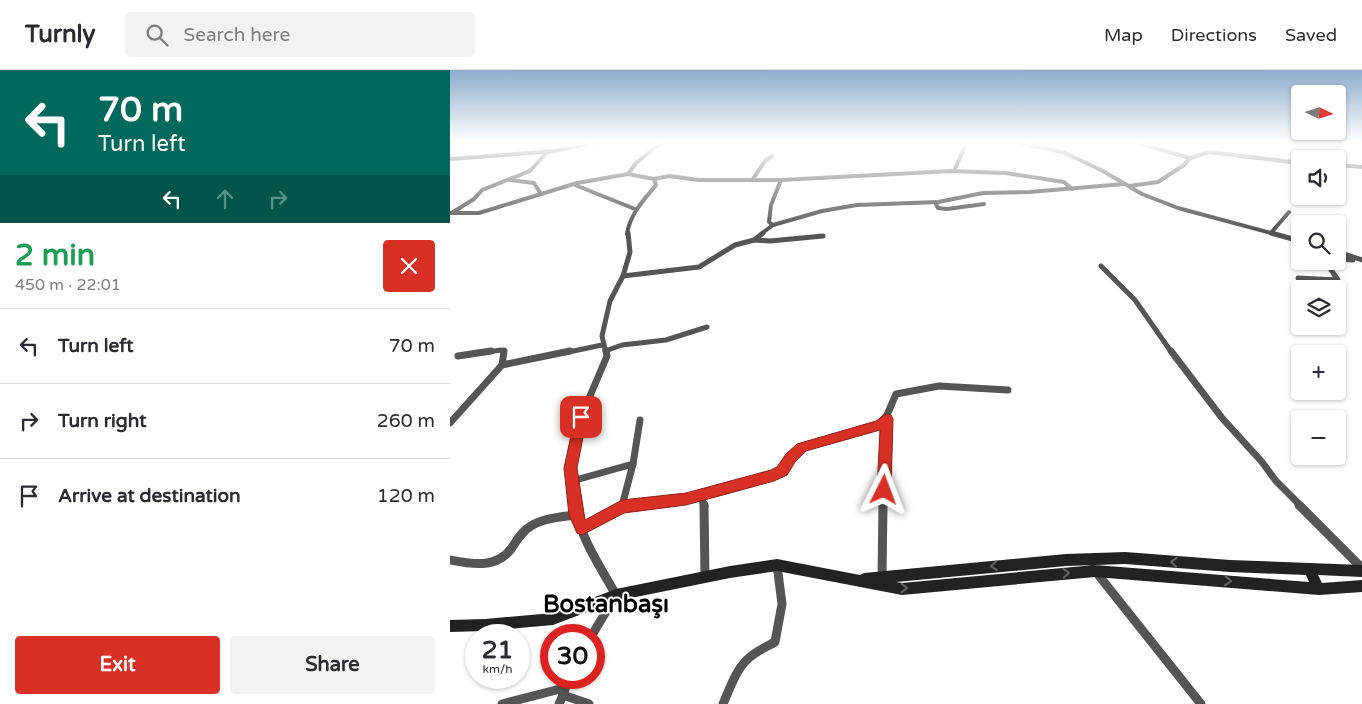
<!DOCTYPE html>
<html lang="en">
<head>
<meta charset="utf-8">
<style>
	:root { --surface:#fff; --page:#f2f2f3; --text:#2b2b33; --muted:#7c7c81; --line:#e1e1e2; --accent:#d93025 }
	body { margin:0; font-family:"Varela Round",sans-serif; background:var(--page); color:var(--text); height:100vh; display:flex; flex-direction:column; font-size:19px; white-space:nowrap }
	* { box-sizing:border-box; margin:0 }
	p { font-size:16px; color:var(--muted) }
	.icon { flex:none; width:28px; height:28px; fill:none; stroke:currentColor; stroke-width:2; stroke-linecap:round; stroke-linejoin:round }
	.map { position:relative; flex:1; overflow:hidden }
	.sheet { display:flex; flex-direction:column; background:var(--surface); width:450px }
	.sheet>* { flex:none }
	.hud { background:#00695c; color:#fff; overflow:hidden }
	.needle { width:32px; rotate:94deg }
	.tools { position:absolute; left:841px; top:15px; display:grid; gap:10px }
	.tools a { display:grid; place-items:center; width:55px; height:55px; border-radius:5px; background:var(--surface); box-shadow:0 1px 4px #0004; font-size:25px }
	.speed { position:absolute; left:15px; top:554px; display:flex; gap:10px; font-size:25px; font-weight:700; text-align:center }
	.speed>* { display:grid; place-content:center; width:65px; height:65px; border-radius:50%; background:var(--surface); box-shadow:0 1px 4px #0004; line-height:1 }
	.speed small { font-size:12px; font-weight:400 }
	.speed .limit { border:8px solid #d22; background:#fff; color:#111 }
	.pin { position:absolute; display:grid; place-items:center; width:42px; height:42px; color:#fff; margin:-21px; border-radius:10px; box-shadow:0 2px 8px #0006 }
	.me { position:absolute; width:55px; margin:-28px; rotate:3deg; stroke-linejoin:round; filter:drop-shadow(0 0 4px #0008) }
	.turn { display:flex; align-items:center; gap:18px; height:105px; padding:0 15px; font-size:22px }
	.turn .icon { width:65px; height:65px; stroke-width:2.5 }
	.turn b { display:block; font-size:35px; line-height:42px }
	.lanes { display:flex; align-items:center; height:48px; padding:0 15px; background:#0003; justify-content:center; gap:25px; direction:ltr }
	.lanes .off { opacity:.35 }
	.round { display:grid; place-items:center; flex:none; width:52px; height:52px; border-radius:5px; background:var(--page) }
	.overview { display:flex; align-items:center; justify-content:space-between; height:85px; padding:0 15px }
	h1 { font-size:30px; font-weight:700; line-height:38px; color:#1e9e55 }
	.button { display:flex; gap:10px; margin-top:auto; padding:10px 15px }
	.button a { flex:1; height:58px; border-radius:5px; background:var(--accent); color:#fff; font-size:20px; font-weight:700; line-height:58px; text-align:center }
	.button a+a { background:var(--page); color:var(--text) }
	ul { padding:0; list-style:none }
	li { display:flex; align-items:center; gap:15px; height:75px; padding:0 15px; border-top:1px solid var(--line) }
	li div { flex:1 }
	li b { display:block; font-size:19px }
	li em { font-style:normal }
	header { display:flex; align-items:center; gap:30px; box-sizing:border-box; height:70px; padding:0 25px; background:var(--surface); border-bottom:1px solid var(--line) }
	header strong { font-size:24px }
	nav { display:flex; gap:28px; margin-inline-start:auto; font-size:18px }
	.search { width:350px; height:45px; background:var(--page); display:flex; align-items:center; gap:12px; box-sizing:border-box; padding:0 18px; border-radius:5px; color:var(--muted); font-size:19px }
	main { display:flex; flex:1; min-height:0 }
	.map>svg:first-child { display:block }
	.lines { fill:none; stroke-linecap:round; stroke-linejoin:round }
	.street-far3 { stroke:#555; stroke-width:4 }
	.street-far2 { stroke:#555; stroke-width:5 }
	.street-far1 { stroke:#555; stroke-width:7 }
	.street { stroke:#555; stroke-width:9 }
	.secondary { fill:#222; fill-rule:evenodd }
	.oneway { stroke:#646464 }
	.route { fill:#d93025; stroke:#8d1f18 }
	.labels { text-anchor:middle; stroke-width:4; stroke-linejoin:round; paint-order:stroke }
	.near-district-label { font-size:24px; font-weight:bold; fill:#000; stroke:#fff }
</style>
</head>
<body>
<header>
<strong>Turnly</strong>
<div class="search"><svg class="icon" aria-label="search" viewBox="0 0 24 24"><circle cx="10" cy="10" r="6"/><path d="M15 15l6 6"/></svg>Search here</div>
<nav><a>Map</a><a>Directions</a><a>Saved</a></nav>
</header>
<main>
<section class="sheet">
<div class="hud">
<div class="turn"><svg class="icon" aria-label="left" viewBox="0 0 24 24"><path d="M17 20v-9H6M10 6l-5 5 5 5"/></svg><div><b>70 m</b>Turn left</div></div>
<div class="lanes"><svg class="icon" aria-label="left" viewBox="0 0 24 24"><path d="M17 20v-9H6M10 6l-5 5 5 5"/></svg><svg class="icon off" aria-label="ahead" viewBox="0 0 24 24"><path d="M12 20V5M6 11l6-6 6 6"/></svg><svg class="icon off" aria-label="right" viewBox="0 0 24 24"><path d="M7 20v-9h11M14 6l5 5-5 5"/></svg></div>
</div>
<div class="overview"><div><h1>2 min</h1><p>450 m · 22:01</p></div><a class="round" style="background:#d93025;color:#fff"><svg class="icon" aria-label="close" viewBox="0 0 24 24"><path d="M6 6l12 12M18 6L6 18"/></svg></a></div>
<ul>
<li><svg class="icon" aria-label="left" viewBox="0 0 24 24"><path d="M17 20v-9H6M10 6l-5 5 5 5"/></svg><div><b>Turn left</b></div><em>70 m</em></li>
<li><svg class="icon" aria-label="right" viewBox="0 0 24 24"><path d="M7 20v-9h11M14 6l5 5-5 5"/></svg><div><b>Turn right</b></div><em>260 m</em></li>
<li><svg class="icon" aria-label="arrive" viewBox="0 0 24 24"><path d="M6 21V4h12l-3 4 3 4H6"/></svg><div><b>Arrive at destination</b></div><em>120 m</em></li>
</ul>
<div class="button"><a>Exit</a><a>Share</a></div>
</section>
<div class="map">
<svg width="912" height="634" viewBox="0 0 912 634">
	<rect width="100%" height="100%" fill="#fff"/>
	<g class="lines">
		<g class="street-far3">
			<polyline points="564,72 613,82 653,101 692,124 728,138 825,164"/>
			<polyline points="685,72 740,88"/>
			<polyline points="888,95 912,97"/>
			<polyline points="504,101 517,72"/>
			<polyline points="204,109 219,106 249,110 331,110 321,135 319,152 323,155"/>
			<polyline points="303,109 315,91 322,86"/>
			<polyline points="60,110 84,113 91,124"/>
			<polyline points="331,110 501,101 556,103 614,112 622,119"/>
			<polyline points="125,115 185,139"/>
			<polyline points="679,116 708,112 734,95 740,88 759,82 850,93"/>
			<polyline points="485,132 488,138 497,139 534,134"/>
			<polyline points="3,142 24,129 32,120 80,101 98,81"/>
			<polyline points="0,143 29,143 127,113 178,104 186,93 212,72"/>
			<polyline points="821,163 839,142"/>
			<path d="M177,164C180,144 193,131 206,115L204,109L178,104"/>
			<polyline points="311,164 323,155 372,141 407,135 488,132 533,123 579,122 674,114"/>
		</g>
		<g class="street-far2">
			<polyline points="821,163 850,171"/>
			<polyline points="304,170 320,171 373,166"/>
			<polyline points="888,182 912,190"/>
			<polyline points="888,189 903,190"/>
			<polyline points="651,196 685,230 722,283"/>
			<polyline points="173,206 249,197 285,175 304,170 313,163"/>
			<polyline points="848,208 888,210 875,191"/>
			<polyline points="155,281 172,275 216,270 257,257"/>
			<polyline points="32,283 51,280 54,283"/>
			<polyline points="114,283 152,275"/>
			<polyline points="156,283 152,266 160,231 173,206 180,182 178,163"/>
		</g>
		<g class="street-far1">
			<polyline points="721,281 772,348 812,392 826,411 851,436"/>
			<polyline points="8,286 41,281"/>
			<polyline points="52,295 54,281"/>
			<polyline points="0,353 52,295 120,281"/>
			<polyline points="122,411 183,394 190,350"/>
			<polyline points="249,425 324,405 332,401 340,388 352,377 429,355 437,345 446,324 489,316 558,320"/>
			<polyline points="125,436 120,398 131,347 157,286 156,281"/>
			<polyline points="172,436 183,394"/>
			<polyline points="178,436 249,425 255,436"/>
			<polyline points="433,436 437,349"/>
		</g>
		<g class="street">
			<path d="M125,435C129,466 151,498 166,525L142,565"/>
			<polyline points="254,435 255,507"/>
			<polyline points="849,435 912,498"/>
			<polyline points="172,437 173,435"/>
			<polyline points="132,459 172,437 186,435"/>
			<path d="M0,490C21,494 46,499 61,479C67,470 72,461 81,456C94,448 111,447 126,445"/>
			<polyline points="646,502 751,634"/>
			<polyline points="432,507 433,435"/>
			<polyline points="119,608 113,625 139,634"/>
			<polyline points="52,634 114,618"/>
			<polyline points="109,634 113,625"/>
			<path d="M273,634C281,616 287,595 304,584C311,579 318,576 325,572L332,534L327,495"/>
		</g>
		<g class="secondary">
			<polygon points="146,72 158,72 104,83 0,91 0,87 104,79"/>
			<path d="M675,482L780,490L912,495V507L868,505L872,513L912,510V522L869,525L645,507L452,525L327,501L280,508L166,531L103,555L35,561L0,562V550L35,549L103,543L166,519L280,496L327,489L410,505L414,503L616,484ZM675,494L780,502L856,505L859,512L645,495L452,513L446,512L616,496Z"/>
		</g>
	</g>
	<defs><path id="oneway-chevron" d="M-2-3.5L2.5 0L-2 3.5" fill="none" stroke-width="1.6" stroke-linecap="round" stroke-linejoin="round" transform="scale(1.25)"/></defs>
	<g class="oneway">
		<use href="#oneway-chevron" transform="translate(724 492) rotate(-175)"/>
		<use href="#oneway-chevron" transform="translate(544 496) rotate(175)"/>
		<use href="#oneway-chevron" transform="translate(616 503) rotate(-5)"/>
		<use href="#oneway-chevron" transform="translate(778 511) rotate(5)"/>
		<use href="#oneway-chevron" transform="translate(454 518)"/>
	</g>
	<linearGradient id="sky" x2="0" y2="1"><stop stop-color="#8cadcc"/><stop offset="0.45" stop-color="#fff"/><stop offset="1" stop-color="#fff" stop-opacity="0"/></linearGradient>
	<rect width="912" height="161" fill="url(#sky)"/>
	<polygon class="route" points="131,342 135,344 137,347 127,398 135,450 172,430 236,423 321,400 327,397 336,384 347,374 426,351 436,344 441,345 443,349 441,420 439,424 434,426 429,424 427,420 430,360 356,381 345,392 337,405 324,411 236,435 174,443 132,465 127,463 119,445 114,398 125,347 127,344"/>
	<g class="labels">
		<g class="near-district-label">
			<text x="156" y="542">Bostanbaşı</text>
		</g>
	</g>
</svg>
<div class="tools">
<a><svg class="needle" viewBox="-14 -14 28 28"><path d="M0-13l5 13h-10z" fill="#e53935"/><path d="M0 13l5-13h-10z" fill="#7c7c81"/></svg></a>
<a><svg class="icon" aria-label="sound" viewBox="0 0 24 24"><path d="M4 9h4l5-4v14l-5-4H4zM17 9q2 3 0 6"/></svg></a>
<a><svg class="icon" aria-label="search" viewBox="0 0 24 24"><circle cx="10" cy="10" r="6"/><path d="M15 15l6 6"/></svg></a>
<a><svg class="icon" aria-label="layers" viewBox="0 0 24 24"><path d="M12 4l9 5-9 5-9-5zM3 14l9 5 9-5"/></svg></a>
<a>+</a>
<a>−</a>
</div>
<div class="speed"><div>21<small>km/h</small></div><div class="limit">30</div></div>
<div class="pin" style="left:131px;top:347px;background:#d93025"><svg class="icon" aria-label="arrive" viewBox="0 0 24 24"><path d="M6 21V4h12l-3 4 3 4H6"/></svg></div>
<svg class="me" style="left:434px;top:420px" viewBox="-20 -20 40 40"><path d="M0-17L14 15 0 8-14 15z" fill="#d93025" stroke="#fff" stroke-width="4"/></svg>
</div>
</main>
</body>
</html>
